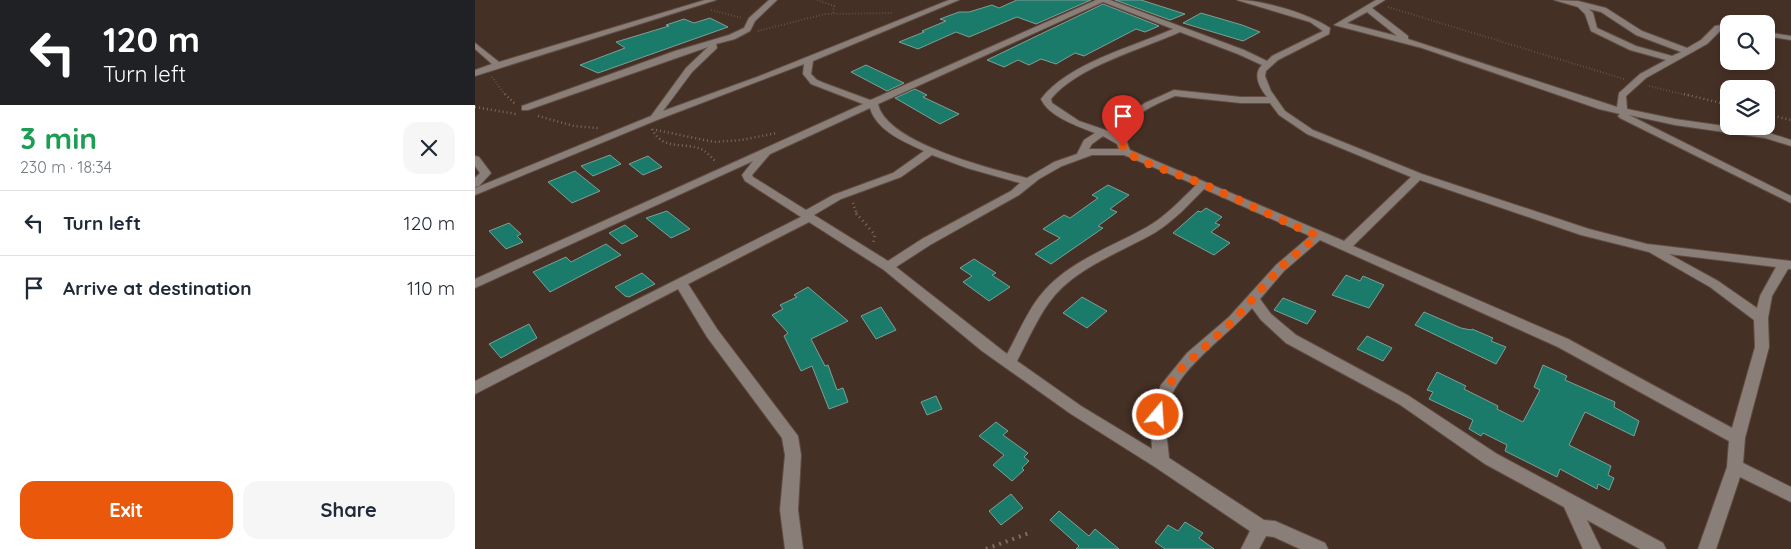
<!DOCTYPE html>
<html lang="en">
<head>
<meta charset="utf-8">
<style>
	:root { --surface:#fff; --page:#f6f6f7; --text:#1f2937; --muted:#747a83; --line:#e0e1e3; --accent:#ea580c }
	body { margin:0; font-family:Quicksand,sans-serif; background:var(--page); color:var(--text); height:100vh; display:flex; flex-direction:column; font-size:19px; white-space:nowrap }
	* { box-sizing:border-box; margin:0 }
	p { font-size:16px; color:var(--muted) }
	.icon { flex:none; width:28px; height:28px; fill:none; stroke:currentColor; stroke-width:2; stroke-linecap:round; stroke-linejoin:round }
	.map { position:relative; flex:1; overflow:hidden }
	.details { display:flex; flex-direction:column; background:var(--surface); width:475px }
	.details>* { flex:none }
	.top-card { background:#202124; color:#fff; overflow:hidden }
	.tools { position:absolute; left:1245px; top:15px; display:grid; gap:10px }
	.tools a { display:grid; place-items:center; width:55px; height:55px; border-radius:10px; background:var(--surface); box-shadow:0 2px 8px #0003; font-size:25px }
	.pin { position:absolute; display:grid; place-items:center; width:42px; height:42px; color:#fff; margin:-51px -21px; border-radius:50% 50% 50% 0; rotate:-45deg; box-shadow:0 0 5px #0007 }
	.pin .icon { rotate:45deg }
	.me { position:absolute; width:55px; margin:-28px; rotate:18deg; stroke-linejoin:round; filter:drop-shadow(0 0 4px #0008) }
	.turn { display:flex; align-items:center; gap:18px; height:105px; padding:0 20px; font-size:22px }
	.turn .icon { width:65px; height:65px; stroke-width:2.5 }
	.turn b { display:block; font-size:35px; line-height:42px }
	.round { display:grid; place-items:center; flex:none; width:52px; height:52px; border-radius:15px; background:var(--page) }
	.headline { display:flex; align-items:center; justify-content:space-between; height:85px; padding:0 20px }
	h1 { font-size:30px; font-weight:700; line-height:38px; color:#1e9e55 }
	.primary-button { display:flex; gap:10px; margin-top:auto; padding:10px 20px }
	.primary-button a { flex:1; height:58px; border-radius:15px; background:var(--accent); color:#fff; font-size:20px; font-weight:700; line-height:58px; text-align:center }
	.primary-button a+a { background:var(--page); color:var(--text) }
	ul { padding:0; list-style:none }
	li { display:flex; align-items:center; gap:15px; height:65px; padding:0 20px; border-top:1px solid var(--line) }
	li div { flex:1 }
	li b { display:block; font-size:19px }
	li em { font-style:normal }
	main { display:flex; flex:1; min-height:0 }
	.map>svg:first-child { display:block }
	.building { fill:#1b7b6a; stroke:#7f9e96 }
	.lines { fill:none; stroke-linecap:round; stroke-linejoin:round }
	.minor-casing { stroke:#614d43; stroke-width:2 }
	.path-far3 { stroke:#7e6b61; stroke-width:2; stroke-dasharray:0.5 2.5; stroke-linecap:butt }
	.path-far2 { stroke:#7e6b61; stroke-width:2.5; stroke-dasharray:1 3; stroke-linecap:butt }
	.path-far1 { stroke:#7e6b61; stroke-width:3; stroke-dasharray:1 4; stroke-linecap:butt }
	.path { stroke:#7e6b61; stroke-width:4; stroke-dasharray:2 5; stroke-linecap:butt }
	.minor { fill:#8a7e79; fill-rule:evenodd }
	.route { stroke:#ea580c; stroke-width:9; stroke-dasharray:0 16.2 }
</style>
</head>
<body>
<main>
<section class="details">
<div class="top-card">
<div class="turn"><svg class="icon" aria-label="left" viewBox="0 0 24 24"><path d="M17 20v-9H6M10 6l-5 5 5 5"/></svg><div><b>120 m</b>Turn left</div></div>
</div>
<div class="headline"><div><h1>3 min</h1><p>230 m · 18:34</p></div><a class="round"><svg class="icon" aria-label="close" viewBox="0 0 24 24"><path d="M6 6l12 12M18 6L6 18"/></svg></a></div>
<ul>
<li><svg class="icon" aria-label="left" viewBox="0 0 24 24"><path d="M17 20v-9H6M10 6l-5 5 5 5"/></svg><div><b>Turn left</b></div><em>120 m</em></li>
<li><svg class="icon" aria-label="arrive" viewBox="0 0 24 24"><path d="M6 21V4h12l-3 4 3 4H6"/></svg><div><b>Arrive at destination</b></div><em>110 m</em></li>
</ul>
<div class="primary-button"><a>Exit</a><a>Share</a></div>
</section>
<div class="map">
<svg width="1316" height="549" viewBox="0 0 1316 549">
	<rect width="100%" height="100%" fill="#453025"/>
	<g class="building">
		<polygon points="542,0 616,0 561,24 542,17 494,37 481,32 443,49 424,42 449,32 447,31 471,21 465,19 484,12 494,12 517,5 524,8"/>
		<polygon points="640,0 666,0 710,14 695,20"/>
		<polygon points="628,4 684,26 670,32 661,29 609,56 600,53 581,64 566,59 554,65 543,60 529,67 512,60"/>
		<polygon points="726,13 767,25 785,32 768,41 708,23"/>
		<polygon points="235,18 253,27 123,73 105,65 150,48 141,42 194,26 191,25 209,19 219,23"/>
		<polygon points="391,65 429,83 412,91 376,72"/>
		<polygon points="440,89 452,95 448,97 484,114 465,124 420,98"/>
		<polygon points="135,155 146,164 118,176 106,166"/>
		<polygon points="173,156 187,167 168,175 154,164"/>
		<polygon points="100,171 125,191 97,203 73,182"/>
		<polygon points="633,185 654,195 635,209 642,212 623,226 628,228 576,264 560,254 585,238 568,229 589,215 595,218 623,198 617,195"/>
		<polygon points="731,208 747,217 740,223 745,225 736,232 755,243 739,255 698,233 723,211 726,212"/>
		<polygon points="192,211 215,229 196,238 171,218"/>
		<polygon points="34,223 46,234 42,236 48,242 31,249 14,231"/>
		<polygon points="150,225 163,236 147,244 134,233"/>
		<polygon points="131,244 146,255 75,292 58,272 91,257 96,262"/>
		<polygon points="499,259 521,273 517,275 535,287 514,301 488,282 497,276 485,268"/>
		<polygon points="167,273 180,284 154,297 150,296 140,287"/>
		<polygon points="871,275 885,281 888,276 909,285 894,308 857,295"/>
		<polygon points="333,287 373,321 336,339 350,366 353,365 362,390 368,388 373,402 354,409 337,366 326,371 309,336 313,333 297,315 308,309 305,305 322,297 319,295"/>
		<polygon points="607,297 632,311 612,328 588,313"/>
		<polygon points="808,298 841,311 832,324 799,310"/>
		<polygon points="406,307 421,330 401,339 386,316"/>
		<polygon points="949,312 986,328 996,330 997,329 1018,338 1016,341 1031,347 1021,364 940,325"/>
		<polygon points="54,324 62,338 26,358 14,344"/>
		<polygon points="892,336 917,348 908,361 882,349"/>
		<polygon points="1068,365 1092,376 1090,380 1140,402 1139,407 1164,421 1159,436 1110,412 1094,445 1136,466 1133,475 1139,478 1134,490 1123,484 1122,489 1085,469 1082,477 1030,451 1032,445 1008,433 1006,436 994,429 998,420 954,399 958,392 952,390 962,372 991,386 989,389 1023,406 1022,409 1048,422 1065,390 1059,387"/>
		<polygon points="461,396 467,409 452,415 446,402"/>
		<polygon points="521,422 533,431 528,435 553,453 549,457 554,461 547,468 549,470 537,481 518,465 529,455 504,436"/>
		<polygon points="536,494 548,508 526,525 514,511"/>
		<polygon points="584,511 614,536 620,529 644,549 601,549 604,546 575,520"/>
		<polygon points="710,522 728,533 724,538 739,549 690,549 680,542 693,525 703,531"/>
	</g>
	<g class="lines">
		<g class="minor-casing">
			<g id="minor">
				<polygon points="230,0 241,0 0,76 0,70 17,64 0,49 0,43 24,62"/>
				<path d="M294,0H302L280,21L275,31L260,39L241,44L242,48L217,72L188,111L282,77L474,0H484L338,61L336,74L342,80L349,83L395,100L398,99L621,0H635L769,50L792,61L797,56L848,31L835,22L762,0C788,0 834,14 855,28L854,34L803,60L791,71L790,76L796,91L810,111L838,130L947,174L1114,229L1172,244L1316,261V269H1313L1297,296L1293,318L1294,347L1270,438L1268,463L1316,487V502L1265,477L1241,549H1223L1252,467L1254,441L1083,347L845,240L809,271L785,299L796,314L821,335L934,396L1022,454L1188,543L1191,549H1165L1112,520L1126,549H1108L1089,507L1010,464L924,404L811,343L786,320L777,308C751,338 694,373 691,416C690,429 693,445 694,458L789,520L800,521L850,543L853,549H825L799,537L791,536L784,549H766L775,531L680,467L596,414L507,351L409,270L334,222L213,284L242,329L323,436L326,455L323,510L328,549H310L305,510L310,455L307,438L232,337L203,289L0,394V381L326,217L270,181L267,175L278,161L0,288V279L388,104L336,84L328,74L329,64L182,120L0,195V188L176,116L211,68L233,47L53,110H47V106L200,51L254,35L269,28L274,18ZM628,2L698,29C658,47 593,63 566,99C573,116 604,127 620,133L609,140L602,154L579,162L552,178C517,169 411,143 403,104ZM705,32L763,54L787,65C777,75 785,88 792,97H766L699,90L670,103L648,118L642,127V134L604,121L577,103L576,99C601,67 667,49 705,32ZM700,96L766,103H795L804,115L832,134L936,177L869,241L655,150C639,119 678,106 700,96ZM395,108C401,130 429,142 449,151L418,173L358,195L331,210L278,177L277,175L295,154ZM628,136L642,144L644,149H614L617,144ZM457,155L492,168L545,183L536,191L447,239L413,261L339,215L366,199L426,177ZM617,155H649L721,185C706,200 691,216 672,227C635,248 591,262 564,297C551,314 542,336 532,354L421,267L455,245L544,195L564,179L587,166ZM945,180L1106,235L1174,252L1235,287L1279,320L1280,347L1257,428L1093,339L878,246ZM729,189L835,236L801,265L754,317L712,353L686,385L675,415L677,449L606,406L542,361C552,342 561,321 573,304C598,268 645,253 681,232C700,220 714,204 729,189ZM1194,254L1301,267L1285,296L1282,308L1243,281Z"/>
				<path d="M901,0H910L897,8L933,36V39L1142,107L1144,93L1165,74L1191,60L1155,50L1116,31L1110,14L1103,7L1079,0L1103,1L1131,8L1167,31L1212,48L1226,40L1240,26L1254,24V28L1246,30L1232,44L1171,78L1151,96L1152,109L1200,119L1291,132L1316,140V146L1290,138L1200,125L1154,115L1316,196V203L1145,118L1143,116L1145,114L1124,109L947,48L859,25ZM1114,9L1126,12L1161,35L1206,52L1197,56L1161,46L1122,28L1118,13ZM892,12L922,36L872,23Z"/>
				<polygon points="1291,32 1316,36 1316,40 1291,36"/>
				<polygon points="0,156 4,157 16,173 4,186 0,187 0,178 5,173 0,166"/>
			</g>
		</g>
		<g class="path-far3">
			<polyline points="342,0 359,6 358,14"/>
			<polyline points="913,7 1149,79"/>
			<polyline points="236,10 267,18"/>
			<polyline points="283,31 350,14 417,13"/>
			<polyline points="17,77 31,96"/>
			<polyline points="1174,86 1215,96"/>
		</g>
		<g class="path-far2">
			<polyline points="30,94 40,104"/>
			<polyline points="1209,94 1254,105"/>
			<polyline points="0,107 41,114"/>
			<polyline points="1291,114 1316,120"/>
			<polyline points="63,116 99,126 123,128"/>
			<path d="M177,129C188,151 209,142 226,149C231,151 237,158 241,162"/>
			<polyline points="181,130 239,142 266,140 302,133"/>
			<polyline points="378,203 382,215"/>
		</g>
		<polyline class="path-far1" points="381,213 400,235 398,243"/>
		<polyline class="path" points="511,549 557,532"/>
		<use href="#minor" class="minor"/>
	</g>
	<g class="lines">
		<polyline class="route" points="648,146 651,152 669,162 728,184 842,236 805,268 759,320 704,371 691,389 683,415"/>
	</g>
</svg>
<div class="tools">
<a><svg class="icon" aria-label="search" viewBox="0 0 24 24"><circle cx="10" cy="10" r="6"/><path d="M15 15l6 6"/></svg></a>
<a><svg class="icon" aria-label="layers" viewBox="0 0 24 24"><path d="M12 4l9 5-9 5-9-5zM3 14l9 5 9-5"/></svg></a>
</div>
<div class="pin" style="left:648px;top:146px;background:#d93025"><svg class="icon" aria-label="arrive" viewBox="0 0 24 24"><path d="M6 21V4h12l-3 4 3 4H6"/></svg></div>
<svg class="me" style="left:683px;top:415px" viewBox="-20 -20 40 40"><circle r="17" fill="#ea580c" stroke="#fff" stroke-width="3"/><path d="M0-11L8 9 0 5-8 9z" fill="#fff"/></svg>
</div>
</main>
</body>
</html>
